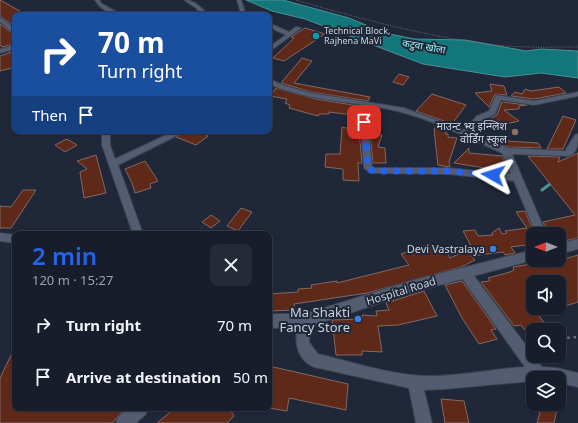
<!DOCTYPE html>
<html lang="en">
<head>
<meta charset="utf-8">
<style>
	:root { --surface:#171d2a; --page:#242a36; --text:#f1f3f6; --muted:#9ea2a8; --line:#363b47; --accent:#2563eb }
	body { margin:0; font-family:"Noto Sans","Noto Sans Devanagari",sans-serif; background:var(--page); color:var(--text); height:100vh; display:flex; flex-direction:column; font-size:15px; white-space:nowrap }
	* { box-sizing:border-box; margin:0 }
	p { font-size:13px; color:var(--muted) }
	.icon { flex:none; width:22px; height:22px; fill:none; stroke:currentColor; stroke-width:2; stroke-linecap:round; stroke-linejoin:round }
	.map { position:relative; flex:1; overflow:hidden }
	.drawer { position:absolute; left:12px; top:231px; width:260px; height:180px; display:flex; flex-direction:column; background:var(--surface); border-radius:8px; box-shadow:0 1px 3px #0004,0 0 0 1px var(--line) }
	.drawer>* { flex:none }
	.top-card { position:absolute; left:12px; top:12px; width:260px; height:122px; border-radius:8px; box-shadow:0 1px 3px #0004,0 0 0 1px var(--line); background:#1a4fa0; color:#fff; overflow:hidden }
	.needle { width:26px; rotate:270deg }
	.controls { position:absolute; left:526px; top:227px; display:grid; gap:8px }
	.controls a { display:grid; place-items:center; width:40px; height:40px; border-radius:8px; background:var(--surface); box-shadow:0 1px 3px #0004,0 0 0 1px var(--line); font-size:20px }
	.pin { position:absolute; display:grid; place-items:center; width:34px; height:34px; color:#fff; margin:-17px; border-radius:8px; box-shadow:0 2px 6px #0006 }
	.me { position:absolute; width:44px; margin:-22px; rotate:276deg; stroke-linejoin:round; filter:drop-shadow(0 0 3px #0008) }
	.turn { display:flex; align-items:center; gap:14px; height:84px; padding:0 20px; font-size:18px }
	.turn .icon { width:52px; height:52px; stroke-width:2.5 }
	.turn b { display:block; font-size:28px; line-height:34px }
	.then { display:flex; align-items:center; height:38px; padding:0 20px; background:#0003; gap:8px; font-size:15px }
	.round { display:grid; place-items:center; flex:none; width:42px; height:42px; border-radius:8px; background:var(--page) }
	.overview { display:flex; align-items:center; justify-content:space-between; height:68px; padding:0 20px }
	h1 { font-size:24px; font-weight:600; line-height:30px; color:var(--accent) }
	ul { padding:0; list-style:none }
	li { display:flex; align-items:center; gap:12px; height:52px; padding:0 20px }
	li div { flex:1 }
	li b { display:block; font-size:15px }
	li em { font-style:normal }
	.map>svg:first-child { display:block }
	.water { fill:#12767a; stroke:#4a9198 }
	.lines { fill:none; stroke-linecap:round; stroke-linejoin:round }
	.stream { stroke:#4a9198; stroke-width:3 }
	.building { fill:#5f291a; stroke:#826962 }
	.minor-casing { stroke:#3c4250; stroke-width:2 }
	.tertiary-casing { stroke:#3c4250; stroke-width:2 }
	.path-far1 { stroke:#6b7180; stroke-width:1; stroke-dasharray:1 1.5; stroke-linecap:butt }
	.path { stroke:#6b7180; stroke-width:2.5; stroke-dasharray:2.5 4; stroke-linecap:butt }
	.minor { fill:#535c70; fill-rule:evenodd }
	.tertiary { fill:#535c70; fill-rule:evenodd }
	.route { stroke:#2563eb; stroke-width:7; stroke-dasharray:0 12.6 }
	.culture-dot { fill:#0f9aa8; stroke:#1f2738; stroke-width:1.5 }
	.education-dot { fill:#8d6e63; stroke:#1f2738; stroke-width:1.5 }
	.shop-dot { fill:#3f7fe0; stroke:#1f2738; stroke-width:1.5 }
	.labels { text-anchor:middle; stroke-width:4; stroke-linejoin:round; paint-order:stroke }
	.far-poi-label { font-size:9px; fill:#ccd1dd; stroke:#1f2738; text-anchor:start }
	.far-water-label { font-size:10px; font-style:italic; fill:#98f7fc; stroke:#1f2738 }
	.poi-label { font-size:11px; fill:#ccd1dd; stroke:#1f2738; text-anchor:end }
	.street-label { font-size:11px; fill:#ccd1dd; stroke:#1f2738 }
	.near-poi-label { font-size:13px; fill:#ccd1dd; stroke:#1f2738; text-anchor:end }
</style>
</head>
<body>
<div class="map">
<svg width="578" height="423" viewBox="0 0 578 423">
	<rect width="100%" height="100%" fill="#1f2738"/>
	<polygon class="water" points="246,0 283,0 349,18 385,33 414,39 465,40 526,51 541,49 578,51 578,78 541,73 505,77 423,64 305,19 272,11"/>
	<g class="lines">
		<polyline class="stream" points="542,190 554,181"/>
	</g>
	<g class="building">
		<polygon points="0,0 27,15 15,15 15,27 0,16"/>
		<polygon points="0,24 15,35 15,44 2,47 0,45"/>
		<polygon points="305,28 325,34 284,61 273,58 294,38 291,37"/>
		<polygon points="15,51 15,67 0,71 0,56"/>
		<polygon points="302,58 312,61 294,83 370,97 368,101 311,92 281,83"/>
		<polygon points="399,74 409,77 403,85 393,82"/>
		<polygon points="490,84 504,86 507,95 495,94 489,107 475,93 492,91"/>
		<polygon points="559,87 566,93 534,99 511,96 515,92 522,94 525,89 531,91"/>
		<polygon points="276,88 316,99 365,107 361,116 329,112 329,114 319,114 318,116 289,108 290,105 285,103 287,99 270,96"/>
		<polygon points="432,94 466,105 452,124 416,111"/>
		<polygon points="502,102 527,105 519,106 519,109 504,110 519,121 492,127 485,121 497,115"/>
		<polygon points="563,116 576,120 563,149 547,149"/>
		<polygon points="436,125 448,130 445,134 448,134 448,137 457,138 449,162 450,167 438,165 434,130"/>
		<polygon points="342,127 359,131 362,163 358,163 359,181 343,180 343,169 325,167 326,154 340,154"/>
		<polygon points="187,131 198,131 208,136 196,145 176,137"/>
		<polygon points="370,133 382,135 378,147 385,148 386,163 373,163"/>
		<polygon points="67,139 77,145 65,152 55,145"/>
		<polygon points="491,140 538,143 541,148 507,147"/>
		<polygon points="469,148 469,153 502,156 509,172 454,163"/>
		<polygon points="578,153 578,238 564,241 559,234 551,234 543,222 575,215 528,156 560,157 558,162"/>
		<polygon points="96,155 106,193 84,198 80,172 87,169 77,161"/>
		<polygon points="145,161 158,181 150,184 151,188 135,193 132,183 125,169"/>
		<polygon points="23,190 36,190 11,228 0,228 0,206 11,207"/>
		<polygon points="241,208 252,212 238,231 227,226"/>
		<polygon points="525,211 533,230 533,244 511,247 515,253 505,255 503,252 471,256 475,260 461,267 367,293 294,304 295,310 269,311 269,294 298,292 298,289 312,288 311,285 337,281 337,283 409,265 401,254 429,244 436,254 447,252 450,258 472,248 463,231 475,230 478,236 493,235 492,233 499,228 502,234 507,233 505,231 527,228 516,212"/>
		<polygon points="211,215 220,221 211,228 202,222"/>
		<polygon points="578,255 578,302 559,308 559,282 533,282 533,308 545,324 525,330 521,325 514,326 481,282 490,281 488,278 510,272 514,270 513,267 543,262 545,265"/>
		<polygon points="462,281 496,329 491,330 497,339 479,344 462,318 445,285"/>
		<polygon points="424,291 437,316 398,325 378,326 382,352 362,351 362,355 336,355 332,320 362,319 362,315 377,316 376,311 389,310 386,303"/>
		<polygon points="15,347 15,408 126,408 112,423 0,423 0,378"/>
		<polygon points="269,366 348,384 346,410 289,398 287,411 269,408"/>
		<polygon points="441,399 464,401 469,423 445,423"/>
		<polygon points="542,404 558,404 554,423 537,423"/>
		<polygon points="175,408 229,408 234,416 227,423 157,423"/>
	</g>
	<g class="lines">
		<g class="minor-casing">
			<g id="minor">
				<path d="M95,0H99L102,4L122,15C111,15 100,9 95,0Z"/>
				<path d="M184,0C194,0 201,7 208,15H202L196,8Z"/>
				<polygon points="237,0 241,0 245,12 250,15 241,14"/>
				<polygon points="0,17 15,29 15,34 0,22"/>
				<polygon points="269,23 289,32 296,27 301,28 269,52 269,47 286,35 269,27"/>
				<polygon points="15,45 15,49 0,53 0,49"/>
				<path d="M269,79L285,86L311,93L404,108L464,130L477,116L489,111L496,95L534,101L578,92V96L534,105L501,100L495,114L483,120L470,133L507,148L565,151L575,135L578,134C578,143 578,152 569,156L512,154L542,224L550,234H539L534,229L514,181L448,174L370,173L364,168L360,122L364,120L368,122L372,167L375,168H448L511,174L502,153C468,138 434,120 397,111C354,101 310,102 269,84Z"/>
				<polygon points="102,131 110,131 110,145 115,159 175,131 186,131 118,165 143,234 133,234 102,145"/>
				<polygon points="0,233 15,235 15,243 0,241"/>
				<path d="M465,268L469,269L542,367L556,368L578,373V387L559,383V378H533V381L445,389L424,390L432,423H416L409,388L314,367C294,359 293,334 301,317L305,315L309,317L311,321L309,342L318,354C352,362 388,374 423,376C457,377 491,369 525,367L461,277L459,273L461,269Z"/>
			</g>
		</g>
		<g class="tertiary-casing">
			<g id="tertiary">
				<polygon points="578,239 578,249 559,254 559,244"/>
				<polygon points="533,250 533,260 410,293 305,328 269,328 269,314 305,314 410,281"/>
				<polygon points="128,408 148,408 146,414 136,423 116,423 118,417"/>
			</g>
		</g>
		<path class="path-far1" d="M296,0C361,19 428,37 496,45C523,48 551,47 578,47"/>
		<g class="path">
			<polyline points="559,347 565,338 578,337"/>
			<polyline points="550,362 553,356"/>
		</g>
		<use href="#minor" class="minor"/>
		<use href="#tertiary" class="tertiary"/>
	</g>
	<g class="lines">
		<polyline class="route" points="364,122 368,168 373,171 448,171 493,175"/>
	</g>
	<circle class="culture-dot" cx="316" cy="36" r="4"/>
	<circle class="education-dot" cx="515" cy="132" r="4"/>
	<g class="shop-dot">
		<circle cx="493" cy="249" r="4"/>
		<circle cx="358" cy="319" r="4"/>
	</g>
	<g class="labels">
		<g class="far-poi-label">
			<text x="324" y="34">Technical Block,<tspan x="324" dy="10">Rajhena MaVi</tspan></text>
		</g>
		<g class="far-water-label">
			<text transform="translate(424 46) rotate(10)" y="4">कटुवा खोला</text>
		</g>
		<g class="poi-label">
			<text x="507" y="130">माउन्ट भ्यु इन्ग्लिश<tspan x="507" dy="13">वोर्डिंग स्कूल</tspan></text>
			<text x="485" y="253">Devi Vastralaya</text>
		</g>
		<g class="street-label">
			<text transform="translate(401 291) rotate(-17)" y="4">Hospital Road</text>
		</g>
		<g class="near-poi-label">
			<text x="350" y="317">Ma Shakti<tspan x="350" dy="15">Fancy Store</tspan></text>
		</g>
	</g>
</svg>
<div class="controls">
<a><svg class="needle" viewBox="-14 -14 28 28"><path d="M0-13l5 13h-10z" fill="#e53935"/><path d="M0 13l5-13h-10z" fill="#9ea2a8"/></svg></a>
<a><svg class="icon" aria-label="sound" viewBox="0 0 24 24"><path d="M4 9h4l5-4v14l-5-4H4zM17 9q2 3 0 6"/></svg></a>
<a><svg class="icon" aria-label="search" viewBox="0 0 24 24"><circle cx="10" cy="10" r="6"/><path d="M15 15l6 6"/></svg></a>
<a><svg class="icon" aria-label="layers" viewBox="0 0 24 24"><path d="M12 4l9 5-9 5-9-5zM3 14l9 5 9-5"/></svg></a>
</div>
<div class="pin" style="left:364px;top:122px;background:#d93025"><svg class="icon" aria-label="arrive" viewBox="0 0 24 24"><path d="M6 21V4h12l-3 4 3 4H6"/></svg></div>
<svg class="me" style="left:493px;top:175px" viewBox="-20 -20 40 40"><path d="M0-17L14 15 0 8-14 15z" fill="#2563eb" stroke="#fff" stroke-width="4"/></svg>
<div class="top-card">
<div class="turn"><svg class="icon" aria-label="right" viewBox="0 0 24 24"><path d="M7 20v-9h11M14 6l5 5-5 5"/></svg><div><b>70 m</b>Turn right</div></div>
<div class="then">Then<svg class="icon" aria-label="arrive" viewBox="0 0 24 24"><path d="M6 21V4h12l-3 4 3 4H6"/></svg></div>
</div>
<section class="drawer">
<div class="overview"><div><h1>2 min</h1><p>120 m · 15:27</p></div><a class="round"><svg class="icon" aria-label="close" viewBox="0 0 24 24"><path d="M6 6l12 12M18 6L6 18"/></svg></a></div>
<ul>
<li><svg class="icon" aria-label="right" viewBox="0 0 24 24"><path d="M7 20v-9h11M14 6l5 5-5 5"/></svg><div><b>Turn right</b></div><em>70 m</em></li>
<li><svg class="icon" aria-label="arrive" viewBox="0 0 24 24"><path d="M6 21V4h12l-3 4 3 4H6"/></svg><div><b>Arrive at destination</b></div><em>50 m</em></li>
</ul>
</section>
</div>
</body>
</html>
